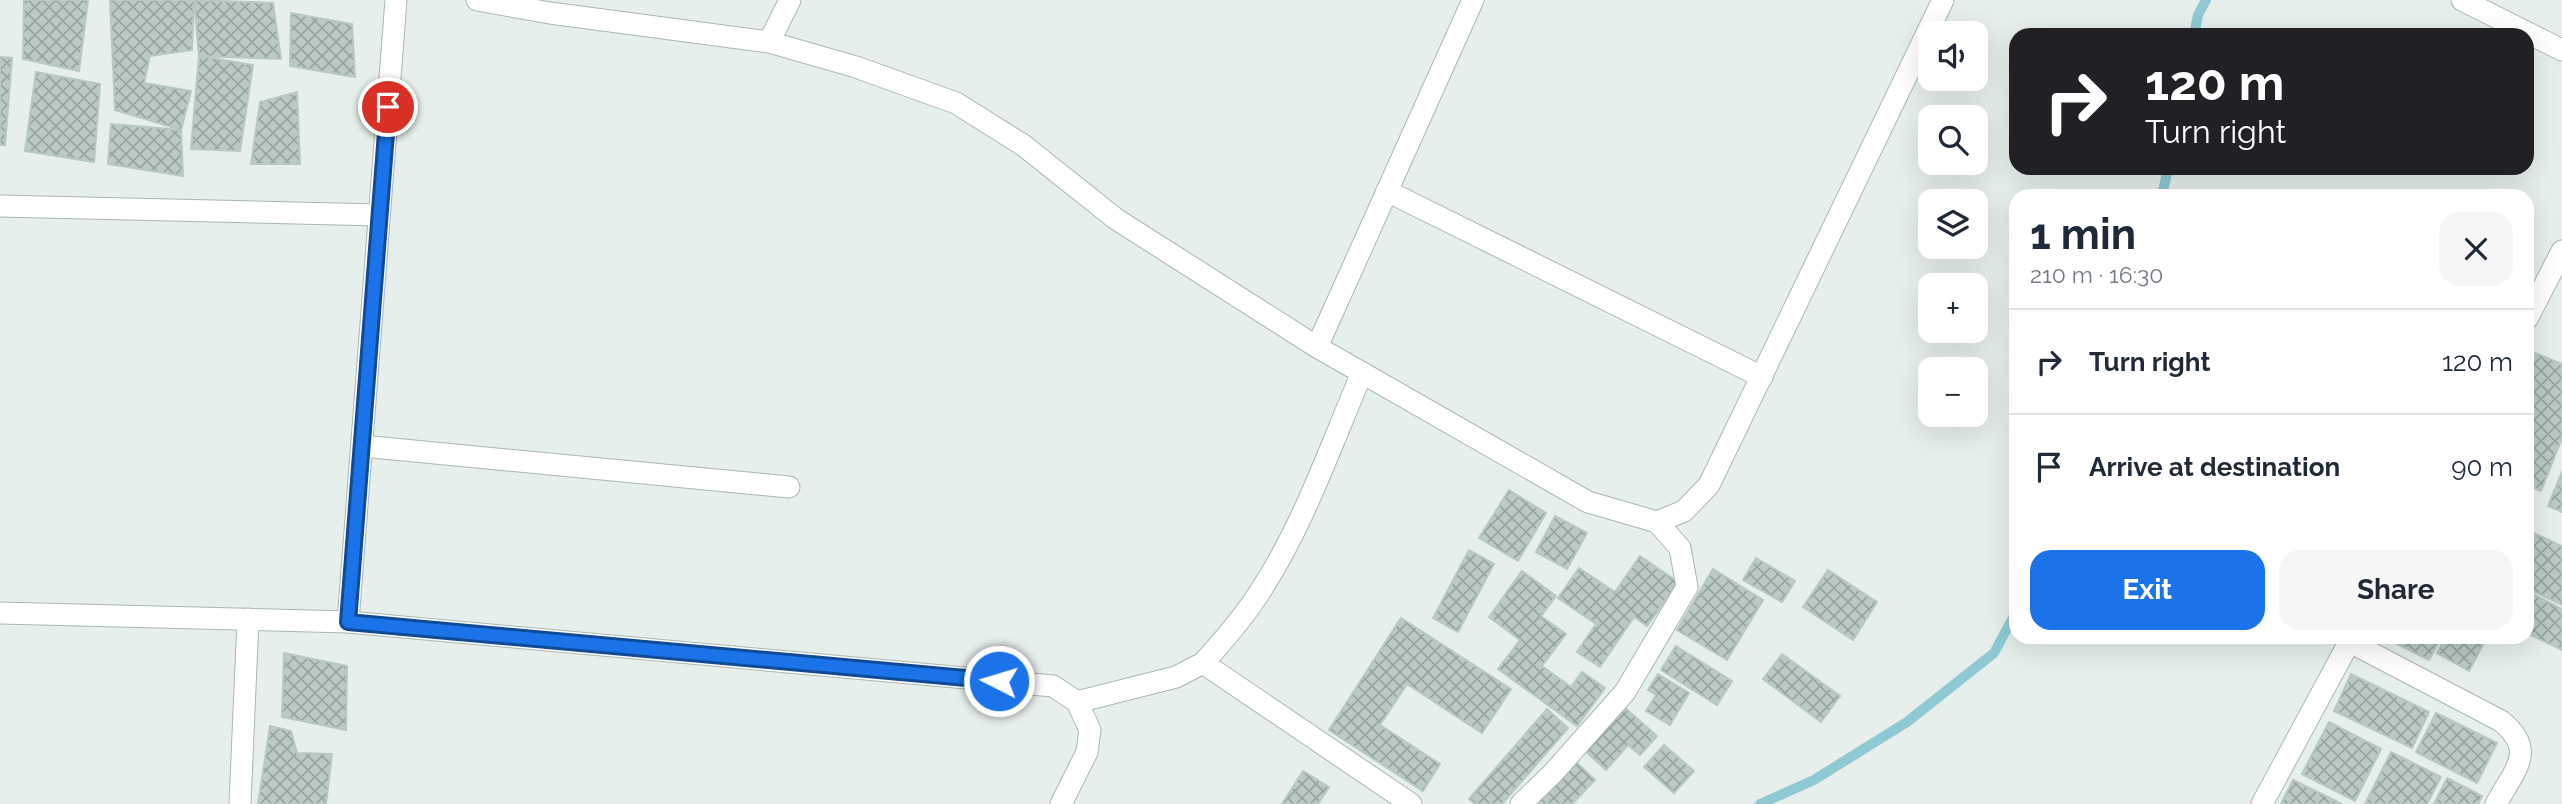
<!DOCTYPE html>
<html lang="en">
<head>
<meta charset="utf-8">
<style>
	:root { --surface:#fff; --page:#f6f6f7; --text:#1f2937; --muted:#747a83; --line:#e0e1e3; --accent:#1a73e8 }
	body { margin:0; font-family:Raleway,sans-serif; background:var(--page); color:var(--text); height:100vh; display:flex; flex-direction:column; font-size:26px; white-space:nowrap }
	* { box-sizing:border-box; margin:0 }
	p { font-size:23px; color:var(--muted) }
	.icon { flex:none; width:38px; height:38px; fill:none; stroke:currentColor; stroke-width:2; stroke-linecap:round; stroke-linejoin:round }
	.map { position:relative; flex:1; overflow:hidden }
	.drawer { position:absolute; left:2009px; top:189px; width:525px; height:455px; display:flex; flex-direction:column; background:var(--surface); border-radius:21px; box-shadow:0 7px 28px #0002 }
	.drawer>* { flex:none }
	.hud { position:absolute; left:2009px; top:28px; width:525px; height:147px; border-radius:21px; box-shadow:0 7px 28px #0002; background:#202124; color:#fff; overflow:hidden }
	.fabs { position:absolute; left:1918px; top:21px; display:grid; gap:14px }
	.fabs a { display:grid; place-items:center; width:70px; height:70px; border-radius:14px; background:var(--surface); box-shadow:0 7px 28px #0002; font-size:35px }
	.pin { position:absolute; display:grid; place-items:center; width:60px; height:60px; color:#fff; margin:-30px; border:4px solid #fff; border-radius:50%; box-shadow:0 2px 7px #0007 }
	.me { position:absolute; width:77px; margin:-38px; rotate:275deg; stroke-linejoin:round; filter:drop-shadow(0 0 5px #0008) }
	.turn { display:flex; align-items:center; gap:24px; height:147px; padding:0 21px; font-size:32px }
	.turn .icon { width:91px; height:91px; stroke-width:2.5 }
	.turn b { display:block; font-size:49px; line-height:60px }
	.round { display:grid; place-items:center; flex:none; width:74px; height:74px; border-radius:21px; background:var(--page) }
	.head { display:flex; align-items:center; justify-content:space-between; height:119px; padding:0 21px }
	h1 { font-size:42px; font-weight:700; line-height:52px }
	.cta { display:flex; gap:14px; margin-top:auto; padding:14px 21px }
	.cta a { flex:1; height:80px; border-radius:21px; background:var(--accent); color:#fff; font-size:28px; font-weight:700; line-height:80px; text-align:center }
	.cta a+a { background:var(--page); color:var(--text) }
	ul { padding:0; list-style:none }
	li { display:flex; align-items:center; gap:21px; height:105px; padding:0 21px; border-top:2px solid var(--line) }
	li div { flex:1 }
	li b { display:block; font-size:26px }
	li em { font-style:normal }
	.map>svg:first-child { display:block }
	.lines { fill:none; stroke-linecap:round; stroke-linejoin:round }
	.stream { stroke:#8ec9d4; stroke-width:10 }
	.building { fill:url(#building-cross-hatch); stroke:#b8c9c2; stroke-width:2 }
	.minor-casing { stroke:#a8b8b2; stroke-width:23 }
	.minor { stroke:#fff; stroke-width:21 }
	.route-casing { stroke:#114b97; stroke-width:18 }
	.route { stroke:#1a73e8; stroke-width:12 }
</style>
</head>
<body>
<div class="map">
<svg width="2562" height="804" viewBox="0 0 2562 804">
	<defs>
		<pattern id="building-cross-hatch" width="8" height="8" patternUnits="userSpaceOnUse" patternTransform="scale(1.75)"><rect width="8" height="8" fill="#bbcac4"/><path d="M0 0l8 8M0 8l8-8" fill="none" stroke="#98a6a0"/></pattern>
	</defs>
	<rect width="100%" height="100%" fill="#e6efeb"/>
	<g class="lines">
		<g class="stream">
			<polyline points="2194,35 2198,15 2206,0"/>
			<polyline points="2162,196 2168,168"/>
			<polyline points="1760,804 1814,780 1907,722 1994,653 2016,612"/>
		</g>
	</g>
	<g class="building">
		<polygon points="24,0 88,0 79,71 23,59"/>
		<polygon points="110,0 194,0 192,50 150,56 144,83 191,91 181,130 115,110"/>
		<polygon points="194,0 273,3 281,59 199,56"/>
		<polygon points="291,13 352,24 355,77 290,66"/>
		<polygon points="199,56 253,65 240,151 191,149"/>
		<polygon points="0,57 12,58 5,145 0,145"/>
		<polygon points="36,72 100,84 94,162 25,151"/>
		<polygon points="297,92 300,164 251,164 260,102"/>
		<polygon points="111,124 181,130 183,176 108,164"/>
		<polygon points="2535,353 2562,364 2562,438 2541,491 2527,485 2527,373"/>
		<polygon points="2562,472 2562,512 2548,506"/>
		<polygon points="1509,490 1546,513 1518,561 1479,538"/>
		<polygon points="1555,516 1587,533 1567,569 1536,552"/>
		<polygon points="2527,530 2562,546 2562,605 2527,588"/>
		<polygon points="1469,550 1494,564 1458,632 1433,618"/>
		<polygon points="1640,556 1678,582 1647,626 1634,617 1600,667 1577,652 1596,624 1558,598 1579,568 1615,592"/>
		<polygon points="1756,558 1795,581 1782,602 1743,580"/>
		<polygon points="1713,569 1763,600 1727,660 1677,630"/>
		<polygon points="1828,570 1877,602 1853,640 1803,607"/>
		<polygon points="1522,571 1556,596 1541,616 1566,634 1542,666 1571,687 1582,672 1605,688 1577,726 1498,669 1520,640 1489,617"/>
		<polygon points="2527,591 2562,609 2562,650 2527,633"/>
		<polygon points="1401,618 1511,689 1482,733 1407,684 1380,725 1440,764 1423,791 1329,730"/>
		<polygon points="2383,637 2441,637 2429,660"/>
		<polygon points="2445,637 2487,637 2469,671 2437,653"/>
		<polygon points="1676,646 1732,681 1717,705 1661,670"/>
		<polygon points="284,653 347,666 346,730 282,717"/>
		<polygon points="1782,654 1840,696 1821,722 1763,679"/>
		<polygon points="1658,674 1689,693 1670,725 1646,711 1656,695 1648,690"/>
		<polygon points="2351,674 2429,712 2412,748 2334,711"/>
		<polygon points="1624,707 1657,736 1640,755 1628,745 1606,770 1585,751"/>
		<polygon points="1547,709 1568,728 1502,804 1475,804 1469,799"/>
		<polygon points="2436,713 2497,743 2477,783 2416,752"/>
		<polygon points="2329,722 2381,749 2355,801 2302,774"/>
		<polygon points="270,726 291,731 297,753 332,754 326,804 258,804"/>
		<polygon points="1664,745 1694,771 1674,793 1644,767"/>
		<polygon points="2391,752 2441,777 2427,804 2365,804"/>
		<polygon points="1573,759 1595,780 1572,804 1531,804"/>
		<polygon points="1303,771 1329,787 1318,804 1282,804"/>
		<polygon points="2447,778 2482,796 2478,804 2434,804"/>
		<polygon points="2293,780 2342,804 2281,804"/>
	</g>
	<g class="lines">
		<g class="minor-casing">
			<g id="minor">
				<polyline points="477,0 550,13 769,42 856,67 956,103 1023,145 1116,219 1317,347 1588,502 1657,522 1684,511 1709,485 1943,0"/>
				<polyline points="2462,0 2562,50"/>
				<polyline points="769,42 790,0"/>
				<polyline points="1387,191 1762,377"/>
				<polyline points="0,206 379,215"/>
				<polyline points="2527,319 2562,251"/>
				<polyline points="1317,347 1473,0"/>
				<path d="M1362,373C1331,445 1305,521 1263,587C1246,615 1225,639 1203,663L1411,804"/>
				<polyline points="362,446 789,487"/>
				<polyline points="0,613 348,622 1053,686 1077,702 1090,730 1087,752 1061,804"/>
				<polyline points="348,622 396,0"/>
				<path d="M2350,642L2501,721C2538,751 2514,770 2496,804"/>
				<polyline points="1077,702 1176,677 1203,663"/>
				<polyline points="240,804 248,619"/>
				<polyline points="1521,804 1553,773 1625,692 1687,587 1680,548 1657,522"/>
				<polyline points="2262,804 2352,637"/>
			</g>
		</g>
		<use href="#minor" class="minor"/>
	</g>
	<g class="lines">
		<g class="route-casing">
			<polyline id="route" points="388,107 348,622 999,681"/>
		</g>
		<use href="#route" class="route"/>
	</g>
</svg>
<div class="fabs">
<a><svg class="icon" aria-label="sound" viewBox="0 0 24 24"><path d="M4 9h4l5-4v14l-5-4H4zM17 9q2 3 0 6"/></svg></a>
<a><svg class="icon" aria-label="search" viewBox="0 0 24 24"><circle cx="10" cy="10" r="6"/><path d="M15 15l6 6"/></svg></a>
<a><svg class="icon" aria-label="layers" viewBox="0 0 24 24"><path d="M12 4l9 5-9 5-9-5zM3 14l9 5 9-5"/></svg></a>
<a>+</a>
<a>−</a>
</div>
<div class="pin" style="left:388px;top:107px;background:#d93025"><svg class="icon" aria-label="arrive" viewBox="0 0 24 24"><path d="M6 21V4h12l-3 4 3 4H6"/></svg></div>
<svg class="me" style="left:999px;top:681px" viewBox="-20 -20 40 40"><circle r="17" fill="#1a73e8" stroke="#fff" stroke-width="3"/><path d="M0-11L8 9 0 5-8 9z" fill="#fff"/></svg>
<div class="hud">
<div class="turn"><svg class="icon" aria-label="right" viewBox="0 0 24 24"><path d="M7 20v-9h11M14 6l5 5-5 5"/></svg><div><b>120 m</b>Turn right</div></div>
</div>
<section class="drawer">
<div class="head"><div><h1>1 min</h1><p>210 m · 16:30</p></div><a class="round"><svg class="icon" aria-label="close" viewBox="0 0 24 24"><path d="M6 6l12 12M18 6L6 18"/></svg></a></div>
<ul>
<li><svg class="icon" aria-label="right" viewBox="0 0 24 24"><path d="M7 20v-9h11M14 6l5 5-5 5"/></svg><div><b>Turn right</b></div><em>120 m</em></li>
<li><svg class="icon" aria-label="arrive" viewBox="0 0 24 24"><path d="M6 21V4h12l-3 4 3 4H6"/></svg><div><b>Arrive at destination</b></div><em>90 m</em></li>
</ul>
<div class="cta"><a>Exit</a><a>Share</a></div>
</section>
</div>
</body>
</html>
